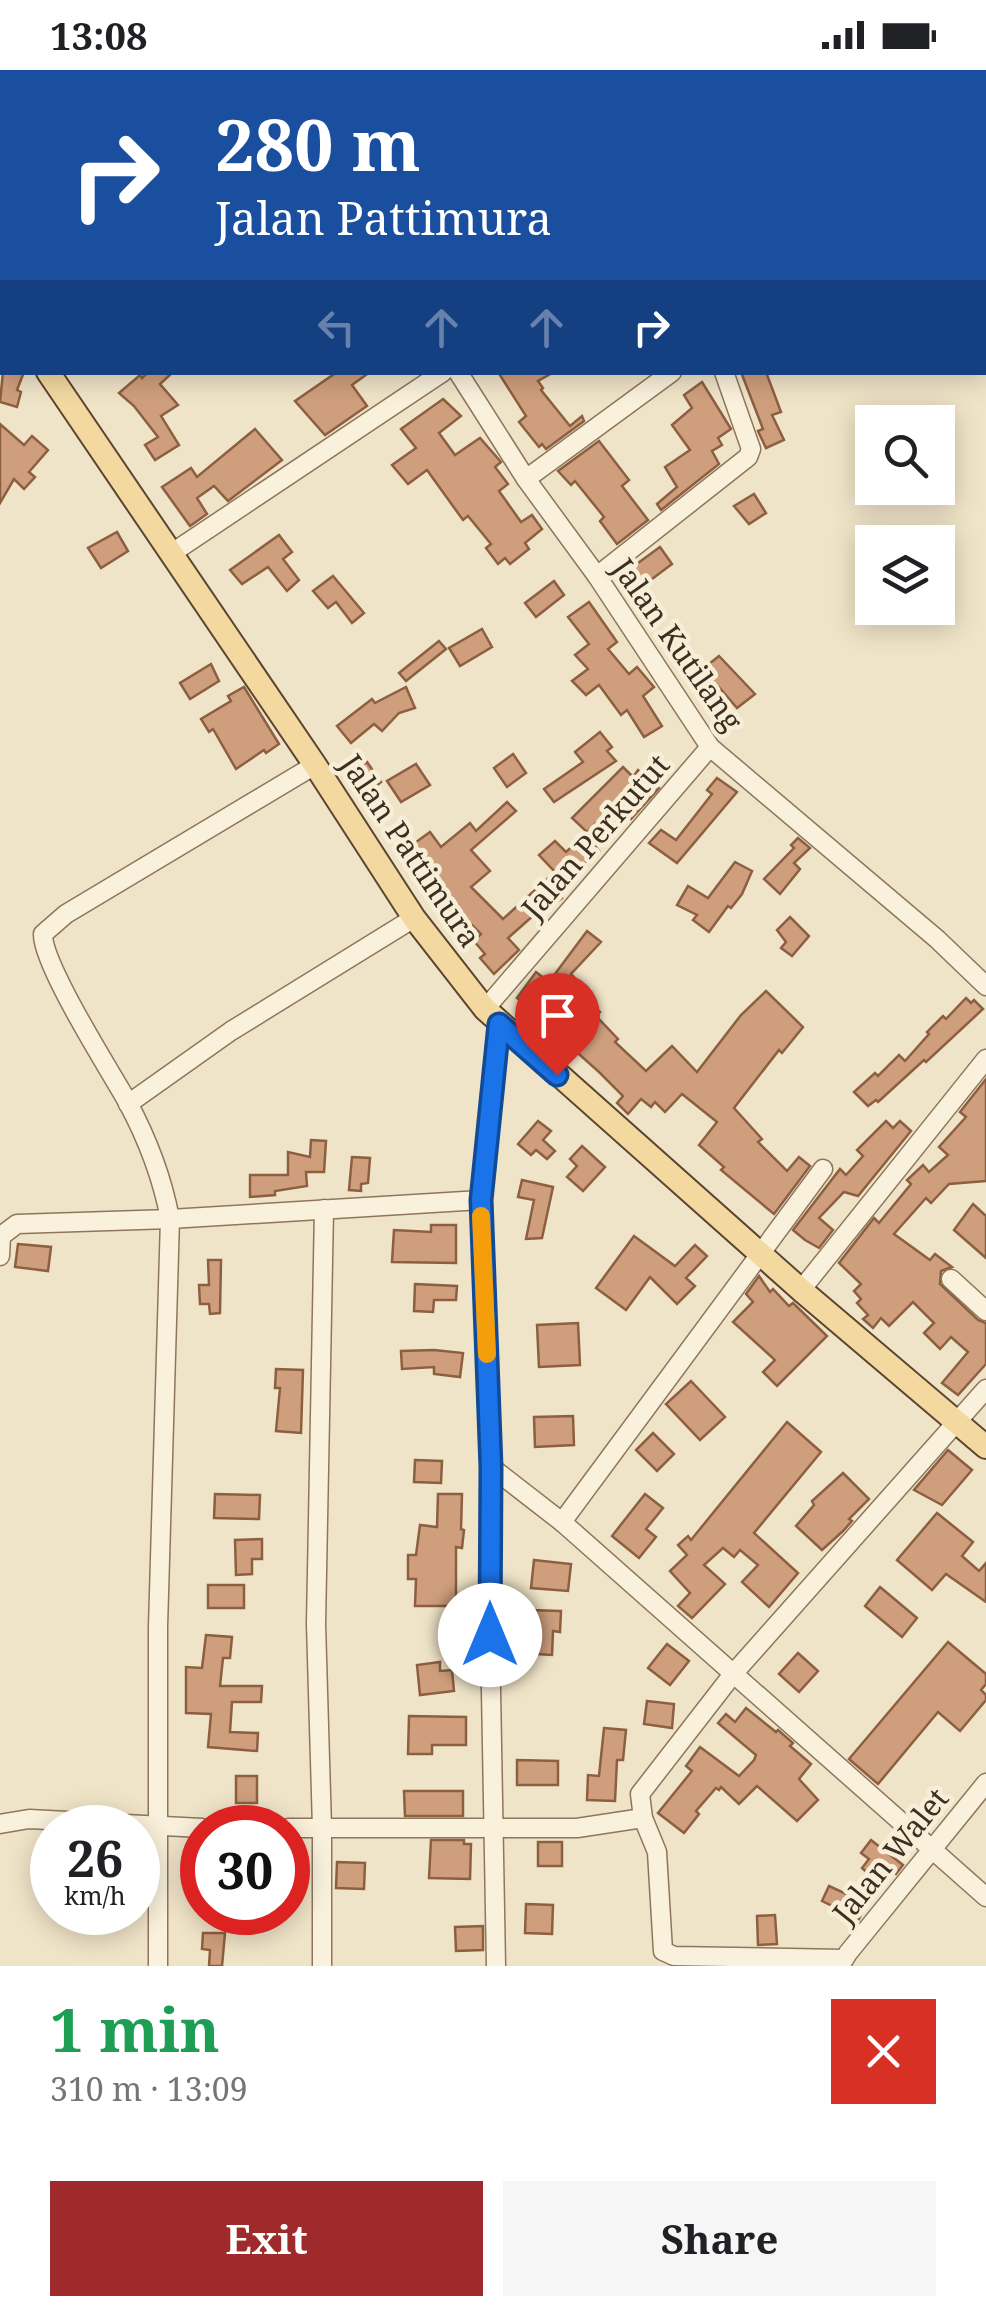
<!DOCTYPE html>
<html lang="en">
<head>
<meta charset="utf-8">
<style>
	:root { --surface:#fff; --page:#f6f6f6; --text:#202124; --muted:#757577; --accent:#9e2a2b }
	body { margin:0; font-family:"Noto Serif",serif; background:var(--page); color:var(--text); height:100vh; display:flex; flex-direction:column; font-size:38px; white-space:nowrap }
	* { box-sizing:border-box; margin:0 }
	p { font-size:32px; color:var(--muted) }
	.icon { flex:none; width:55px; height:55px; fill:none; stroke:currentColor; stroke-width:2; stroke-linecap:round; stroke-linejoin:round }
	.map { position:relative; height:1896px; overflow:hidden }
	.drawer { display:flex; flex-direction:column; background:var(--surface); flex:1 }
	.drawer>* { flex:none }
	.hud { position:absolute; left:0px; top:0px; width:988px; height:305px; box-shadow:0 5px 25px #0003; background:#1a4fa0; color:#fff; overflow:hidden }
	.buttons { position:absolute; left:855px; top:335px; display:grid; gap:20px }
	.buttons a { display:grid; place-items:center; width:100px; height:100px; border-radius:0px; background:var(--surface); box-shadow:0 5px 25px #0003; font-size:50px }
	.speed { position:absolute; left:30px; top:1735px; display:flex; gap:20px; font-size:50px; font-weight:700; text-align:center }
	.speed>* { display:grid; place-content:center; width:130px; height:130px; border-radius:50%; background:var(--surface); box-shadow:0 5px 25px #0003; line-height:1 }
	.speed small { font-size:25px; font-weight:400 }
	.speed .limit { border:15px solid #d22; background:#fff; color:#111 }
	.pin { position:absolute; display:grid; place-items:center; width:85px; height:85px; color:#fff; margin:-102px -42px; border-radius:50% 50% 50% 0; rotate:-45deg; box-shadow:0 0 10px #0007 }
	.pin .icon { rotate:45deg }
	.me { position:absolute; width:110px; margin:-55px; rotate:0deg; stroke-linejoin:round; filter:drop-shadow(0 0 8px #0008) }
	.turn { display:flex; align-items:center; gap:35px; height:210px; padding:0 50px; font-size:45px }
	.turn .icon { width:130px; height:130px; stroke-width:2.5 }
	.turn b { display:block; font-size:70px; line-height:85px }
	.lanes { display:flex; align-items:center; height:95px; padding:0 50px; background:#0003; justify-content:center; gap:50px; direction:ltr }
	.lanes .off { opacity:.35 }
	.round { display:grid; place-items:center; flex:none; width:105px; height:105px; border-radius:0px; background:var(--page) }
	.headline { display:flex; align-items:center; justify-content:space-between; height:170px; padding:0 50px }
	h1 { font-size:60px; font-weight:700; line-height:75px; color:#1e9e55 }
	.button { display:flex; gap:20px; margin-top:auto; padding:20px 50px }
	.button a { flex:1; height:115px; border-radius:0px; background:var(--accent); color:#fff; font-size:40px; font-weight:700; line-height:115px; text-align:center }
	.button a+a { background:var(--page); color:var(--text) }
	.status { display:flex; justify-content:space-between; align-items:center; height:70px; padding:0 50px; background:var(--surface); direction:ltr }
	.status svg { height:28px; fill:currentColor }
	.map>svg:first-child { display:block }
	.building { fill:#cf9f7d; stroke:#8d5f41; stroke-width:2.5 }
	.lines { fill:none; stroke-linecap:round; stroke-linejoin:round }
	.minor-casing { stroke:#8d765c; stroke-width:21 }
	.major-casing { stroke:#5b4430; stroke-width:26 }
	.minor { stroke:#faf1dc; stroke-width:18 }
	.major { stroke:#f3d9a0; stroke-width:22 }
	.route-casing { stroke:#114b97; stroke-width:25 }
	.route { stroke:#1a73e8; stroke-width:18 }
	.slow { stroke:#f59e0b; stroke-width:18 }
	.labels { text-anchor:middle; stroke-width:9; stroke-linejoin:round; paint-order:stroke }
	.street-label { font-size:30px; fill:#3d2e20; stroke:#f7eed8 }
</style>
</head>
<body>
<div class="status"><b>13:08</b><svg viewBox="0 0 49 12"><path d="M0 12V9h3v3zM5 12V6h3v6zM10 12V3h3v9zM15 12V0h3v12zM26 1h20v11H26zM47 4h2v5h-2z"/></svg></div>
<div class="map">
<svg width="986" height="1896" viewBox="0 0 986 1896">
	<rect width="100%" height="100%" fill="#f0e4c8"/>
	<g class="building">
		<polygon points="3,302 24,302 17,320 21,322 17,337 0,332"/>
		<polygon points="148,302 173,302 160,314 178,335 161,346 179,375 155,390 145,375 158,367 134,336 119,323 140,305 142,308"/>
		<polygon points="337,302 370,302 352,315 367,336 325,365 295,331"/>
		<polygon points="498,302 554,302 538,311 543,318 541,320 570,356 582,346 584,351 546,379 542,374 539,377 519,352 526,346"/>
		<polygon points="741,302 766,302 781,342 772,345 784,370 766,378 758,361 763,359"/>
		<polygon points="702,312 731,359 718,368 722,375 712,381 719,394 661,440 657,434 677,417 665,397 690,380 672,355 692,338 684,325"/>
		<polygon points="443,329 461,346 439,363 455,385 480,368 501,392 495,397 508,414 499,421 521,452 532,445 542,459 525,473 529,479 510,494 505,488 498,494 486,478 491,474 468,446 463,450 427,400 408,414 392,395 416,378 401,359"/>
		<polygon points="0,354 24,375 32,366 48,380 29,402 35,407 24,419 14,409 0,433"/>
		<polygon points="255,359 282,390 228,431 214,416 197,428 207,444 190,456 162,417 191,398 197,407"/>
		<polygon points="599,371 629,410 622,416 648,450 617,474 600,451 604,447 575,411 571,415 558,401"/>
		<polygon points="754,424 766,443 749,454 734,436"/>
		<polygon points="117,462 128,481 101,498 88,478"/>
		<polygon points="279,465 292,482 283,489 299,510 287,521 268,497 242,514 230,500"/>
		<polygon points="660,477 672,494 640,518 627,501"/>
		<polygon points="333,506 364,543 352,553 336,532 328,538 313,521"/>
		<polygon points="554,511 564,525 536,547 525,533"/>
		<polygon points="589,532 617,572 608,579 629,604 637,597 654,617 643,626 662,656 644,667 627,640 621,645 599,615 586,625 572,611 588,599 575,585 589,574 568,547"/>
		<polygon points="482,559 492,577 460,596 449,578"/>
		<polygon points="439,571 446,579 406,611 399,603"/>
		<polygon points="719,586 755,624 737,638 717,615 711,619 698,603"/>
		<polygon points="211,594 219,611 190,629 180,613"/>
		<polygon points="244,617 279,674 266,683 264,680 236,699 213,659 209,662 201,649 231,631 228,626"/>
		<polygon points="406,617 415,638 399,643 382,661 374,654 351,673 337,656 372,629 375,633"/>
		<polygon points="600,662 612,677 607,681 616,691 554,732 544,719 583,692 575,682"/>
		<polygon points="513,684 526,703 507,717 494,698"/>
		<polygon points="367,692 381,712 365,725 350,703"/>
		<polygon points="416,694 430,715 401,732 387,711"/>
		<polygon points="623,697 633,707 638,700 659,718 631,749 614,734 587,762 572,748"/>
		<polygon points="717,708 737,722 677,793 649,773 661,760 676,770 712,724 707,720"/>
		<polygon points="507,732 516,741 471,780 490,801 471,817 503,849 555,802 539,785 555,771 566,782 586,764 599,781 555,818 562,828 546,840 543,837 508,868 519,880 494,904 480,888 485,884 474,871 481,864 461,844 454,850 445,841 448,838 405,780 430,762 441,777 470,753 476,761"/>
		<polygon points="798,768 810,778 794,793 800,799 780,824 764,809 794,778 791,775"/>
		<polygon points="735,792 752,801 742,824 731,838 728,836 709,862 693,850 697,845 677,835 688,816 708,828"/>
		<polygon points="790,847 809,866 792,886 781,878 786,872 777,860"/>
		<polygon points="587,861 601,872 571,904 590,924 585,929 600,942 596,946 618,969 615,972 646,1001 672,976 697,1002 741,945 766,921 803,957 782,983 779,980 734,1038 762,1069 758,1072 787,1101 799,1087 810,1096 774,1144 721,1100 724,1097 699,1075 717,1052 682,1024 665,1042 655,1032 651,1037 641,1029 628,1044 617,1033 623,1026 599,1002 570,976 562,986 543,968 557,952 540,936 536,941 517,928 536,902 549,912"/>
		<polygon points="966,928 971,933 974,930 983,939 926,992 924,990 878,1032 876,1030 868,1036 854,1022 875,1003 878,1006 899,985 905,991 929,964 927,962 943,946 946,949"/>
		<polygon points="986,1009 986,1111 949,1114 931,1133 926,1128 894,1164 930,1190 935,1184 952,1197 941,1201 940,1214 978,1250 986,1253 986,1294 958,1325 942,1313 968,1282 951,1267 940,1279 924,1263 934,1253 913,1232 889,1256 881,1248 873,1258 863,1249 868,1245 857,1233 861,1229 854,1221 861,1214 839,1193 874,1148 879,1153 911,1114 907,1110 923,1095 929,1102 948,1085 939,1077 966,1047 960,1042"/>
		<polygon points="538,1051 551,1061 543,1070 555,1081 547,1089 536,1080 531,1085 518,1074"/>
		<polygon points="886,1051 893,1058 900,1051 911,1061 858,1126 844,1122 819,1148 833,1160 819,1178 805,1170 793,1160 840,1099 846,1105 863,1086 857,1080"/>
		<polygon points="311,1070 326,1071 324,1102 306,1102 307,1116 275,1121 275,1125 250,1127 250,1105 288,1105 288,1082 310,1087"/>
		<polygon points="582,1076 605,1097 583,1121 567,1107 577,1096 570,1089"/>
		<polygon points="352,1087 370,1088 368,1113 361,1114 361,1121 349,1120"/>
		<polygon points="522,1110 553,1117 542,1168 526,1169 534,1130 518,1127"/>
		<polygon points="973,1134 986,1146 986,1188 954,1160"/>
		<polygon points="431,1155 456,1155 456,1193 392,1192 394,1160 431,1162"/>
		<polygon points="634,1166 675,1196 695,1175 707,1186 686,1208 695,1216 677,1234 650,1207 626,1240 596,1218"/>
		<polygon points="18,1174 51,1177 48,1201 15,1197"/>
		<polygon points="208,1190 221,1190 220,1243 210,1244 209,1234 200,1234 199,1215 209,1215"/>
		<polygon points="759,1206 770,1222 773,1219 789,1236 793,1233 827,1266 777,1316 763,1302 775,1290 733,1252 753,1232 746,1224"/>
		<polygon points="415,1214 457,1216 456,1230 434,1230 433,1242 414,1241"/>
		<polygon points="578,1253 580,1295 539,1297 537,1255"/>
		<polygon points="434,1280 463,1283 460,1307 434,1304 434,1297 402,1299 401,1281"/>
		<polygon points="276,1299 303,1300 301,1363 276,1361 280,1318 275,1318"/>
		<polygon points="691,1311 725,1347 700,1370 666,1334"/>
		<polygon points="573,1346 574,1375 535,1377 534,1347"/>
		<polygon points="787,1352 821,1382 754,1463 798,1503 769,1537 742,1512 758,1495 740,1480 734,1487 723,1478 704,1495 725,1514 692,1548 678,1536 690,1523 670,1501 687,1485 678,1475 688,1466 691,1470"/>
		<polygon points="653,1363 674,1384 657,1401 636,1380"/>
		<polygon points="948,1380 972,1400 942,1435 914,1420"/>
		<polygon points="415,1390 442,1391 441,1413 414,1412"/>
		<polygon points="843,1403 869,1429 849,1449 852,1451 843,1461 822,1480 796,1456 814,1435 812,1431"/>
		<polygon points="215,1424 260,1425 259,1449 214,1448"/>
		<polygon points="438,1424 462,1424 461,1459 464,1460 462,1478 456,1477 456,1536 415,1536 416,1509 408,1509 408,1485 416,1485 420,1455 437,1457"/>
		<polygon points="645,1424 663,1438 646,1459 656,1467 639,1488 612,1466"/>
		<polygon points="937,1443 973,1472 962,1486 979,1501 986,1493 986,1532 946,1504 932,1520 897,1490"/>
		<polygon points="262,1469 262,1489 252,1489 252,1504 236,1505 235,1470"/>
		<polygon points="534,1490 571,1494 568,1521 531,1518"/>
		<rect x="208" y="1515" width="36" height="23"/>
		<polygon points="880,1517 917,1548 902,1567 865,1536"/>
		<polygon points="527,1540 561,1541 560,1562 553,1561 552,1585 519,1583 520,1566 527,1566"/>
		<polygon points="206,1565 232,1567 230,1588 223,1588 220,1616 262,1616 261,1632 232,1632 230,1662 258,1663 257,1681 208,1677 211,1644 186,1643 186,1597 202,1598"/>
		<polygon points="948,1572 986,1604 986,1614 981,1620 986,1625 986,1630 960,1661 938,1642 878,1714 849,1689"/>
		<polygon points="667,1574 689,1591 670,1615 648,1598"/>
		<polygon points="798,1583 818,1601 799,1622 779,1604"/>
		<polygon points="440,1592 440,1601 452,1600 454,1621 420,1625 417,1595"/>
		<polygon points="647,1631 674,1634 672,1658 644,1654"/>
		<polygon points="746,1638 776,1662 778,1660 793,1673 790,1676 811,1694 799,1709 818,1730 797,1751 757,1716 739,1734 721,1717 719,1720 716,1718 696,1741 699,1744 684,1763 658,1743 692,1701 686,1696 700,1677 739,1706 754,1690 756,1685 718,1653 726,1644 735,1652"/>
		<polygon points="409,1646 466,1647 466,1675 432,1675 432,1684 408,1684"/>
		<polygon points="604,1658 626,1660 623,1690 617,1690 615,1731 587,1730 588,1705 599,1706"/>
		<polygon points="517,1690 558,1691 558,1715 517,1715"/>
		<rect x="236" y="1706" width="21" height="27"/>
		<polygon points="404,1721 463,1721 463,1746 405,1746"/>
		<polygon points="431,1770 464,1770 464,1774 471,1774 470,1809 429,1808"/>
		<polygon points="871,1770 903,1795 896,1804 883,1793 872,1807 862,1798 869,1789 861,1783"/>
		<rect x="538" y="1772" width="24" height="24"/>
		<polygon points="337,1792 365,1793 364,1819 336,1818"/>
		<polygon points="829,1816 866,1833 859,1849 822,1831"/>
		<polygon points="526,1834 553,1835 552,1864 525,1863"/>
		<polygon points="775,1845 777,1874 758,1875 757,1846"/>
		<polygon points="483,1856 483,1880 456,1881 455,1857"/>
		<polygon points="203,1863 225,1863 222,1896 209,1896 210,1880 202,1879"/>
	</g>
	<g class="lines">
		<g class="minor-casing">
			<g id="minor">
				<polyline points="250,0 252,2"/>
				<polyline points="641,0 643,2"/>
				<polyline points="123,2 127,0"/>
				<polyline points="427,2 430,0"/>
				<polyline points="0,96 2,94"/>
				<polyline points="458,302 526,409 597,506 710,677 937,869 986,916"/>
				<polyline points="526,409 672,302"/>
				<polyline points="172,483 443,302"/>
				<polyline points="597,506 748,387 751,379 724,302"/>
				<polyline points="485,939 710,677"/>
				<polyline points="128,1034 231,961 414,848"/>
				<path d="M0,1186L1,1166L17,1154L170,1149C162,1106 148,1070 127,1031C109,999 42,894 43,864L66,844L315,695"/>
				<polyline points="951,1209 986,1241"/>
				<polyline points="801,1220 986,989"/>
				<polyline points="491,1397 562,1452 986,1827"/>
				<polyline points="562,1452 823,1099"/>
				<polyline points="0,1754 29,1749 202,1758"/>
				<polyline points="288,1758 577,1758 643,1748"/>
				<polyline points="843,1889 674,1886 663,1881 657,1782 643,1748 640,1724 733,1604 986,1319"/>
				<polyline points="158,1896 158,1557 170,1149 481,1130"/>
				<polyline points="322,1896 322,1758 316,1554 324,1139"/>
				<polyline points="496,1896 490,1565 491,1397 481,1130 499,954"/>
				<polyline points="840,1896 848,1883 986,1713"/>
			</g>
		</g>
		<g class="major-casing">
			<g id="major">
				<polyline points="0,232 2,236"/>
				<polyline points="48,302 315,695 414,848 485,939 801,1220 986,1377"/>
			</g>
		</g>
		<use href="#minor" class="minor"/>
		<use href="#major" class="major"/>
	</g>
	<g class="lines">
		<g class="route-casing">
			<polyline id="route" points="490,1565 491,1397 481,1130 499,954 557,1005"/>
		</g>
		<use href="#route" class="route"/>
		<polyline class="slow" points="481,1146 487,1284"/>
	</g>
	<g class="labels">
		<g class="street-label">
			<text transform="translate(677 575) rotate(55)" y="10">Jalan Kutilang</text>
			<text transform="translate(596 767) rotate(-49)" y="10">Jalan Perkutut</text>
			<text transform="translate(410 781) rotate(56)" y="10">Jalan Pattimura</text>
			<text transform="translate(891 1786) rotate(-51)" y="10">Jalan Walet</text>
		</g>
	</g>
</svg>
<div class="buttons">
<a><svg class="icon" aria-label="search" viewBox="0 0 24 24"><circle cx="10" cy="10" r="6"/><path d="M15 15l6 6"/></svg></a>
<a><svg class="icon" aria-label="layers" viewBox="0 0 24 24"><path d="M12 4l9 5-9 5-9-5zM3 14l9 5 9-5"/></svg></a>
</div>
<div class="speed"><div>26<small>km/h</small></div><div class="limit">30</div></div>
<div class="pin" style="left:557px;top:1005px;background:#d93025"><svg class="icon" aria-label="arrive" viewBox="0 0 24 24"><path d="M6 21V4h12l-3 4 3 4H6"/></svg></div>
<svg class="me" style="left:490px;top:1565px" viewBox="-20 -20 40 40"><circle r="19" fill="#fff"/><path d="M0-13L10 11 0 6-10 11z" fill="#1a73e8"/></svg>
<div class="hud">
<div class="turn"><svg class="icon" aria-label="right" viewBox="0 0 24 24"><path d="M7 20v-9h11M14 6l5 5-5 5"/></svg><div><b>280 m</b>Jalan Pattimura</div></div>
<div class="lanes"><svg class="icon off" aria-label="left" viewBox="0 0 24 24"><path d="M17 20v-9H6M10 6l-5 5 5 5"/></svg><svg class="icon off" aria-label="ahead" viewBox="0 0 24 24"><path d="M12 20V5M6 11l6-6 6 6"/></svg><svg class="icon off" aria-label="ahead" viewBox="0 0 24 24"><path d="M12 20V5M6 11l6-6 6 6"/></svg><svg class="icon" aria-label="right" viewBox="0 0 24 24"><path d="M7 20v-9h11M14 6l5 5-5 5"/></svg></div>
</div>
</div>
<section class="drawer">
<div class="headline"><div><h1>1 min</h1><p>310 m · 13:09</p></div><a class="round" style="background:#d93025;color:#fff"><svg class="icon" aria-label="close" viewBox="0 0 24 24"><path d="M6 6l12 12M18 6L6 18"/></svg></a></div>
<div class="button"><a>Exit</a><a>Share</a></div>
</section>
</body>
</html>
